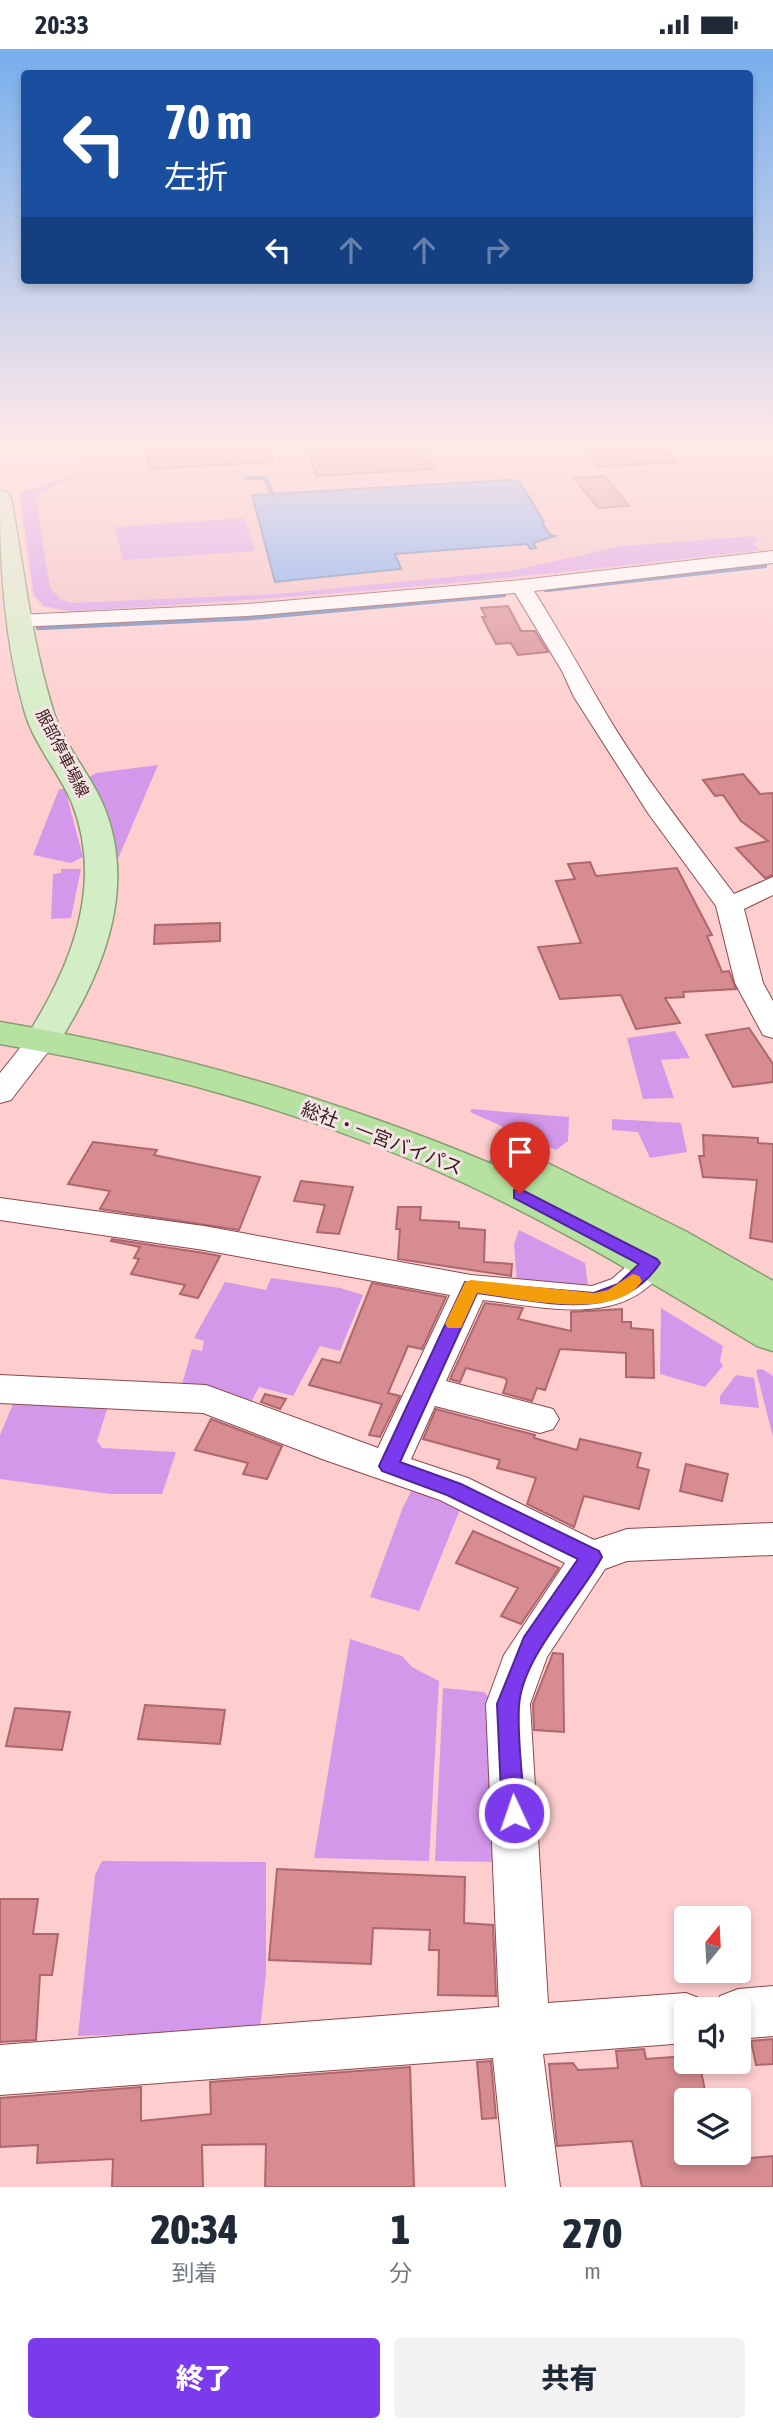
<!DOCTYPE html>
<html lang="ja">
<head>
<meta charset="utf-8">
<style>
	:root { --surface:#fff; --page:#f2f2f3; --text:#1f2937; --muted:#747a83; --accent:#7c3aed }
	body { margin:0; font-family:"Asap Condensed","Noto Sans JP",sans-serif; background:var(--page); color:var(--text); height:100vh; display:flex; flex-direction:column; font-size:26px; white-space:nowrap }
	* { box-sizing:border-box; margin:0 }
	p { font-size:23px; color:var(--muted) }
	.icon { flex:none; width:38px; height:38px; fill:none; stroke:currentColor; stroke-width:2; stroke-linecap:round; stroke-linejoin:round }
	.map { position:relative; height:2138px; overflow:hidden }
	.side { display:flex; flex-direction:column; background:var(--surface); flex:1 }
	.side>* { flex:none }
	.guide { position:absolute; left:21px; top:21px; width:732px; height:214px; border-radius:7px; box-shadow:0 4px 10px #0003; background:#1a4fa0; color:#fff; overflow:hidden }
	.needle { width:46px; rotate:18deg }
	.fabs { position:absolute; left:674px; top:1857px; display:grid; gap:14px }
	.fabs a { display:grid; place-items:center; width:77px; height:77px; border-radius:7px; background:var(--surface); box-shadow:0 4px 10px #0003; font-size:35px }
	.pin { position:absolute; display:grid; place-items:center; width:60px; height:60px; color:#fff; margin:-72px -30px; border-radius:50% 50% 50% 0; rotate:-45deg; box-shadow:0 0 7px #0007 }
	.pin .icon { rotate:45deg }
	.me { position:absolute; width:77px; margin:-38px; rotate:357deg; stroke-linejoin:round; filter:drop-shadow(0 0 5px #0008) }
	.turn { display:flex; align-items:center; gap:24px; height:147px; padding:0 28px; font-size:32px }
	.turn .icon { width:91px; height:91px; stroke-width:2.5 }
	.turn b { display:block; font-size:49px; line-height:60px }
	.lanes { display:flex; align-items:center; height:66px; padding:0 28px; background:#0003; justify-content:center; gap:35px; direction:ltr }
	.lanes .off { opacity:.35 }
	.eta { display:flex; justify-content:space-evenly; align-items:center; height:119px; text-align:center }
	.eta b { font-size:42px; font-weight:800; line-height:49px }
	.action { display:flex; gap:14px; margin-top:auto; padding:14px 28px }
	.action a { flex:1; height:80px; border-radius:7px; background:var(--accent); color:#fff; font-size:28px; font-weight:800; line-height:80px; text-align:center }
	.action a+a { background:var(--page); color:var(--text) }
	.status { display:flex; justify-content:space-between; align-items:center; height:49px; padding:0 35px; background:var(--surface); direction:ltr }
	.status svg { height:19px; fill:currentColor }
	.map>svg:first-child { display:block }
	.built { fill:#f2bec0 }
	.green { fill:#d498eb }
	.water { fill:#6da6f3; stroke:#5d7cb2; stroke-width:2 }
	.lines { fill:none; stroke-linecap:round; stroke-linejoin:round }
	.stream { stroke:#5d7cb2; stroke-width:4.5 }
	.building { fill:#d68c90; stroke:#ae676c; stroke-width:2 }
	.minor-casing { stroke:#8b484e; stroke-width:2 }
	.major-casing { stroke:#899c72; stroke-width:3 }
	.highway-casing { stroke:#899c72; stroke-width:3 }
	.minor { fill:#fff; fill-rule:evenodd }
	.major { fill:#d3eec6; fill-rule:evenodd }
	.highway { fill:#b5e2a0; fill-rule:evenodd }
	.route { fill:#7c3aed; stroke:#51269a; stroke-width:2 }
	.slow { fill:#f59e0b }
	.labels { text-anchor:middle; stroke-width:6; stroke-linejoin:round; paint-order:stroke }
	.far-street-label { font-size:16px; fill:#371a1c; stroke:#f5e4e4 }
	.street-label { font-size:19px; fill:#371a1c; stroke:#f5e4e4 }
</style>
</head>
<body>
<div class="status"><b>20:33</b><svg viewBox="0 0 49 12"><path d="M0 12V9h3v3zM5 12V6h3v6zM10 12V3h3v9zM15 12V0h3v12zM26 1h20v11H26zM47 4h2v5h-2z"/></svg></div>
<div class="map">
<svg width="773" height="2138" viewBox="0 0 773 2138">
	<rect width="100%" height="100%" fill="#fececf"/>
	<polygon class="built" points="95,391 773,391 773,501 525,529 256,553 71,563 53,561 43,558 32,547 18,444 72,425"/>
	<g class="green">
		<path d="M72,427L40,445L36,453L50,539L61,551L71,554L277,545L511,522L622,497L755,487L759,492L752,493L760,501C531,528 302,550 71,562L44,557L34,546L20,444Z"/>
		<polygon points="244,469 255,502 123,511 115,478"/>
		<polygon points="158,716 118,810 115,811 105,760 89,728 96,724"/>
		<polygon points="59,740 65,740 83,808 71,814 33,806"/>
		<polygon points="61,820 81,820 71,869 51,870 53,825 61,824"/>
		<polygon points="675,982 690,1009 661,1011 674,1049 643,1050 627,989"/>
		<polygon points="472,1060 569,1068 568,1092 556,1101 470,1063"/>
		<polygon points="612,1070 681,1074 687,1103 650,1109 638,1083 612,1081"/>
		<polygon points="519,1181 585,1214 589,1243 517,1236 514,1195"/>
		<polygon points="271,1229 340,1239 363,1246 340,1302 320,1297 293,1347 259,1338 250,1355 181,1339 192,1300 202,1302 204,1292 194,1289 225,1233 266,1241"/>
		<polygon points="661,1259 723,1297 720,1312 723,1317 705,1338 660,1325"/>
		<polygon points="762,1320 773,1327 773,1388 756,1321"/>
		<polygon points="736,1326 754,1329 759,1359 720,1355 720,1347"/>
		<polygon points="16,1348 109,1354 97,1392 102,1399 176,1403 162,1445 110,1445 0,1430 0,1386"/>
		<polygon points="414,1437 463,1453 419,1562 370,1548 403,1458"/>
		<polygon points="350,1590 402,1607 412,1618 439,1632 429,1812 314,1809"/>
		<polygon points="443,1639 484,1643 497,1657 502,1813 435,1812"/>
		<polygon points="102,1812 266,1813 266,1924 260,1981 78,1987 95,1826"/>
	</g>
	<polygon class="water" points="512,431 520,433 544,473 542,474 550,486 555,487 533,494 536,499 530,500 527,495 395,505 401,520 275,533 252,446"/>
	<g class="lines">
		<g class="stream">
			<polyline points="246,429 265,429 273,446"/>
			<polyline points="546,541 765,517"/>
			<polyline points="38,579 252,569 504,546"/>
		</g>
	</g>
	<g class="building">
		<polygon points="143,391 265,391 273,413 151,420"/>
		<polygon points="303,391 419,391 434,420 317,427"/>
		<polygon points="579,391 660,391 677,413 597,418"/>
		<polygon points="605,427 629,457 598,459 574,429"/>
		<polygon points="508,557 521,582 535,582 548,603 518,606 511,594 496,595 482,568 486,568 481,559"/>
		<polygon points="743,725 760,745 773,744 773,826 765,829 736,799 768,792 741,772 723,746 715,747 703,731"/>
		<polygon points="590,813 596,827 677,819 712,886 707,887 722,923 729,922 736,940 683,943 684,948 665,949 680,974 636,980 621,946 560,950 538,898 581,894 556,832 575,830 568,815"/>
		<polygon points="220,874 220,892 154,895 155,876"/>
		<polygon points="749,979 773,1015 773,1033 733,1038 706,986"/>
		<polygon points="703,1086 758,1089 758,1094 773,1095 773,1193 750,1189 757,1131 703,1128 699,1107 704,1107"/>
		<polygon points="93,1093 157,1101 154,1106 260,1128 239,1181 100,1160 110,1142 68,1135"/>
		<polygon points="301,1132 353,1138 339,1185 317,1183 325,1156 294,1152"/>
		<polygon points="398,1158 421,1158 420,1171 459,1173 459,1179 485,1181 484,1213 512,1215 511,1227 398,1210 400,1180 396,1180"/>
		<polygon points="112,1190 204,1204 220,1207 198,1249 180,1245 185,1236 131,1225 139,1210 134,1209 140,1198 111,1192"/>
		<polygon points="372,1234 446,1248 422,1300 408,1297 388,1344 400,1347 380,1388 369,1386 382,1355 309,1336 322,1310 340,1314"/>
		<polygon points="485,1254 523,1259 518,1270 571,1282 571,1263 622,1260 622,1273 631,1273 631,1279 653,1281 654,1329 626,1328 626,1304 560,1300 545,1341 537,1339 532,1352 503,1344 507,1332 505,1329 466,1319 460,1333 450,1330"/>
		<polygon points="265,1345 286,1350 280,1360 261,1353"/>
		<polygon points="436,1360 535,1386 534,1389 577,1401 580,1390 641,1404 637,1418 649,1421 639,1460 584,1447 574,1478 527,1455 536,1429 497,1419 500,1411 423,1390"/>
		<polygon points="211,1370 282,1397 267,1430 243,1425 248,1414 195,1401"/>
		<polygon points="686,1415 728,1425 722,1452 680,1442"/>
		<polygon points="473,1482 559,1519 521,1575 501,1567 518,1539 456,1514"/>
		<polygon points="553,1604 563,1605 564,1683 534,1681 533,1655"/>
		<polygon points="145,1656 225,1661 220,1695 138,1690"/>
		<polygon points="15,1659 70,1663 62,1701 6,1697"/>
		<polygon points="277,1820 465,1828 464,1874 493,1876 496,1947 438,1946 439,1901 429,1901 430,1881 373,1879 371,1915 269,1911"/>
		<polygon points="0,1850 38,1850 33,1885 58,1885 52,1926 40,1926 36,1991 0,1993"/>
		<polygon points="773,1990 773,2015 756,2016 751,1992"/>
		<polygon points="644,2000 646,2010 686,2007 686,2012 699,2012 707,2051 686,2051 686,2104 717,2104 718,2112 773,2107 773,2138 642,2138 632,2092 557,2097 549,2015 573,2014 578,2021 618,2019 616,2002"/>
		<polygon points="491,2012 496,2069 482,2070 477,2013"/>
		<polygon points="410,2018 414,2138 265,2138 266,2095 202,2096 203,2138 112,2138 113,2110 37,2114 38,2096 0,2098 0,2049 141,2038 141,2072 211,2065 210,2033"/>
	</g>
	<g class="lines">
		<g class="minor-casing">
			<g id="minor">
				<path d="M773,502V514L534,542C556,577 576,612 596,647C635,717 686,781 734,845L773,828V846L744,860L763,934L773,952V989L763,986L735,934L716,857L648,764L574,648L562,622L515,544L247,567L18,578L7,572L18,566L247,555L521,531Z"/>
				<polygon points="43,981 54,984 58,990 11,1051 0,1054 0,1024 32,984"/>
				<path d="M0,1149L204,1177L471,1226L592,1237L612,1230L639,1206L651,1202L663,1206L668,1214C628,1281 547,1258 483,1251L446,1332L553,1360L559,1370L553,1380L540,1384L435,1357L411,1410L468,1429L594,1491L627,1480L773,1474V1506L627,1512L605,1520L547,1608L530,1655L548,1954L686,1944L704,1951L707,1960H686V1994L543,2005L560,2138H506L493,2009L0,2046V1996L499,1958L486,1655L504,1606L565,1514L440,1451L322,1410L203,1364L0,1354V1326L206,1336L378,1399L450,1246L204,1201L0,1171Z"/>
				<polygon points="773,1937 773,1987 738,1990 738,1960 715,1960 720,1947 738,1940"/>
			</g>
		</g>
		<g class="major-casing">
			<path id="major" d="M0,442L8,444L11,449C24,520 32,595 54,664C64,696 88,722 102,753C138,835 105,919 61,990L56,998L43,1001L30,998L25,990C70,920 105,837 72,754C59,723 35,697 25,664C4,590 0,518 0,442Z"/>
		</g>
		<g class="highway-casing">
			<path id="highway" d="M0,973C171,1002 334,1049 494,1116L491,1112L497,1103L511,1099L525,1103L687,1183L773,1232V1302L757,1297C662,1240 567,1182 466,1135C317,1066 161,1022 0,995Z"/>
		</g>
		<use href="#minor" class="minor"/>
		<use href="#major" class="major"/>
		<use href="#highway" class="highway"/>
	</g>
	<linearGradient id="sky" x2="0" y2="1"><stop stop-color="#77aeec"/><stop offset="0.57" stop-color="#ffe9e9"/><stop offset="1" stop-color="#ffe9e9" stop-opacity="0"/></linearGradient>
	<rect width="773" height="691" fill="url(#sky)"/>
	<path class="route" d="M520,1140L657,1210L660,1214C619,1277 539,1251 477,1244L400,1413L461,1435L599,1502L602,1508C579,1551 522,1607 519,1657C517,1692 523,1729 525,1764L522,1771L514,1775L505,1771L502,1764L497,1655L524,1588L578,1510L447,1446L382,1422L379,1417L465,1233L594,1244L618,1235L639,1215L514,1149V1141Z"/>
	<path class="slow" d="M633,1225L639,1227L642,1232C615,1273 519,1249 477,1244L461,1279H448L445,1275L465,1233L471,1231L594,1244L608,1241Z"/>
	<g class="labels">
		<g class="far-street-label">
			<text transform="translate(63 704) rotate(63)" y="6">服部停車場線</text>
		</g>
		<g class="street-label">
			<text transform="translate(382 1089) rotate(21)" y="7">総社・一宮バイパス</text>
		</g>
	</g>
</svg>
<div class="fabs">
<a><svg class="needle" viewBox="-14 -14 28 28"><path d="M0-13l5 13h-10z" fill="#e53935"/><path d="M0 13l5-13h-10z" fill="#747a83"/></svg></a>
<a><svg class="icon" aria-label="sound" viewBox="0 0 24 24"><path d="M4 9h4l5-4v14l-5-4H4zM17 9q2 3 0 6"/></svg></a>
<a><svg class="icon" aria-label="layers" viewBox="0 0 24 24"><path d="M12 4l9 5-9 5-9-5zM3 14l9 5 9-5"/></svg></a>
</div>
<div class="pin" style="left:520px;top:1145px;background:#d93025"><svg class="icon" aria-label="arrive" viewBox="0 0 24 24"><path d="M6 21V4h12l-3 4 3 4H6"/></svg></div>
<svg class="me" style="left:514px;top:1764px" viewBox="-20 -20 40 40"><circle r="17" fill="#7c3aed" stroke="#fff" stroke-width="3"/><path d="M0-11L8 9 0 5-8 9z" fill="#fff"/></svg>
<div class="guide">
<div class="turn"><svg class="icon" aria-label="left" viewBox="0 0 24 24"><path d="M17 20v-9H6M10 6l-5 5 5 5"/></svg><div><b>70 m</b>左折</div></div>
<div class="lanes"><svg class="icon" aria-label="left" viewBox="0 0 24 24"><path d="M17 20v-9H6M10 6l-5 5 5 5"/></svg><svg class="icon off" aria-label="ahead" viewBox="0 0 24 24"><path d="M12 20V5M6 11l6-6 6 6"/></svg><svg class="icon off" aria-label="ahead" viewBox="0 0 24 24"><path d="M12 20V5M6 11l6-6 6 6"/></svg><svg class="icon off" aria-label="right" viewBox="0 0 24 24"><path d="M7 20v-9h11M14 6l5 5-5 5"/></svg></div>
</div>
</div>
<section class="side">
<div class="eta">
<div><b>20:34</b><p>到着</p></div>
<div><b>1</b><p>分</p></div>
<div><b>270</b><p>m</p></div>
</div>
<div class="action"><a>終了</a><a>共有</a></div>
</section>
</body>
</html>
